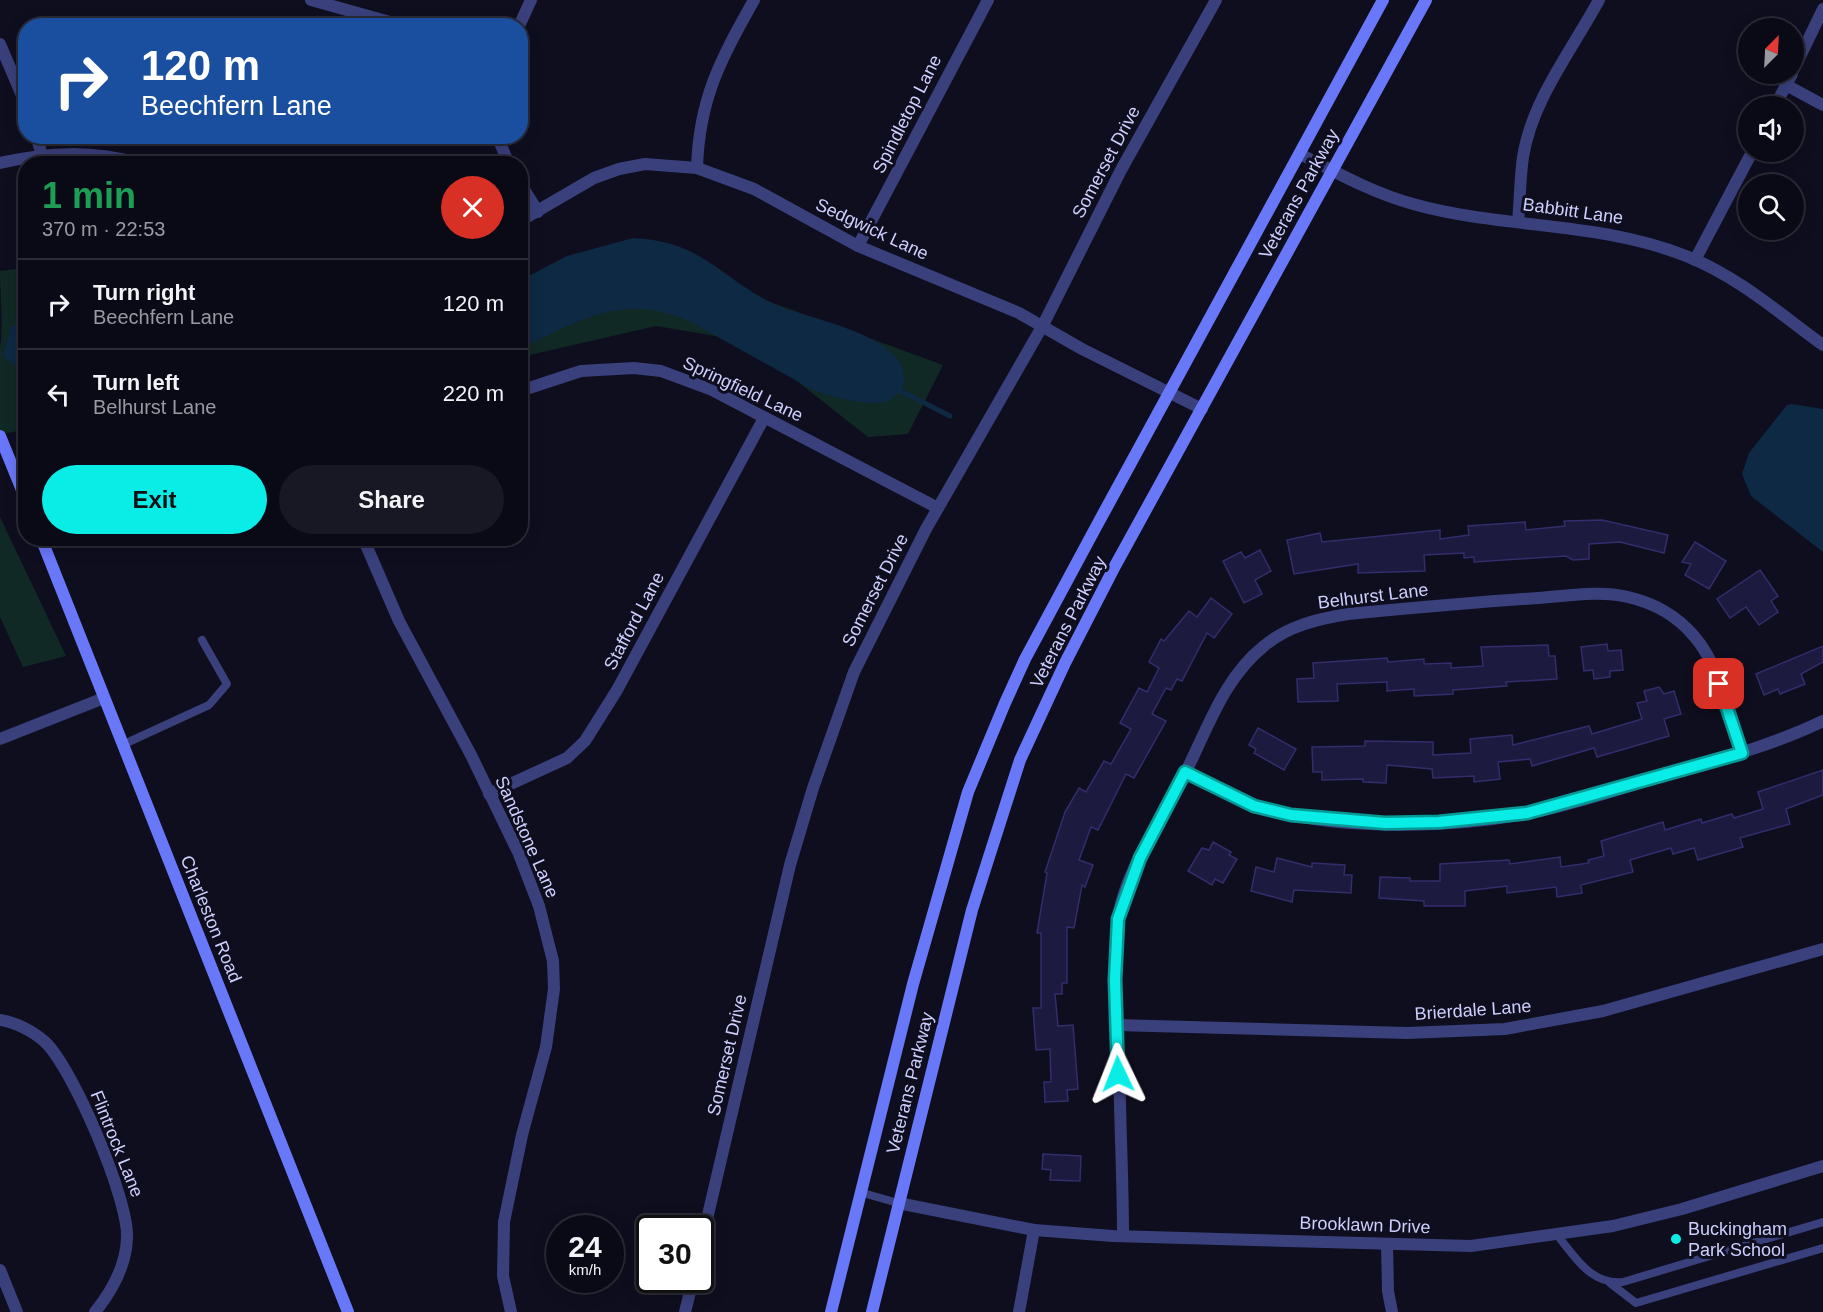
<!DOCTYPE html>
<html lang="en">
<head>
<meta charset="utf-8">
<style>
	:root { --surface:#0a0a17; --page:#181824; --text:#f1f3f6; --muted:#999aa1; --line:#2a2b36; --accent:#0aede7 }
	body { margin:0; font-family:Arial,sans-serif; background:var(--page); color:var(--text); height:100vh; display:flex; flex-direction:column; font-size:22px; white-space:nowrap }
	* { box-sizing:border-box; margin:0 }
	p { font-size:20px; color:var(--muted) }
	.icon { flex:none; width:33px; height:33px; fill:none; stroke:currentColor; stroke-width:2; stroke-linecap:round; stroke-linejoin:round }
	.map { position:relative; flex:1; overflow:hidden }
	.drawer { position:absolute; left:18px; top:156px; width:510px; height:390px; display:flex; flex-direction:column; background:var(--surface); border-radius:24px; box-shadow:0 3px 15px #0003,0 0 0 2px var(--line) }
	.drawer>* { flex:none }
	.hud { position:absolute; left:18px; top:18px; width:510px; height:126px; border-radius:24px; box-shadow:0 3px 15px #0003,0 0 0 2px var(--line); background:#1a4fa0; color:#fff; overflow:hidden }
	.needle { width:39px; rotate:24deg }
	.controls { position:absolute; left:1738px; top:18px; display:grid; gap:12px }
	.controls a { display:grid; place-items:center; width:66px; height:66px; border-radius:50%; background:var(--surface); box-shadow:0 3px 15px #0003,0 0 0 2px var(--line); font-size:30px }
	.speed { position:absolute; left:546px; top:1215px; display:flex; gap:12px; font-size:30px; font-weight:700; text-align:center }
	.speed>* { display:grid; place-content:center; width:78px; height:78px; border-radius:50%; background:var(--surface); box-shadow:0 3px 15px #0003,0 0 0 2px var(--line); line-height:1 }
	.speed small { font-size:15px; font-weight:400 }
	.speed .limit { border:3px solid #111; border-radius:9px; background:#fff; color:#111 }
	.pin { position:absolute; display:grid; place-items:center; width:51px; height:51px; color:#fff; margin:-26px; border-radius:12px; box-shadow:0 3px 9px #0006 }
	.me { position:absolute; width:66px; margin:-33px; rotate:358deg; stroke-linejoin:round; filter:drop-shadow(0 0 4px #0008) }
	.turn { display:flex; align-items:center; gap:21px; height:126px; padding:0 24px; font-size:27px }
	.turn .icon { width:78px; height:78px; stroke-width:2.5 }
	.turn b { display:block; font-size:42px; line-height:51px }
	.round { display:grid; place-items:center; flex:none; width:63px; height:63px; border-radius:32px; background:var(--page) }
	.overview { display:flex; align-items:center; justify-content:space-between; height:102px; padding:0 24px }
	h1 { font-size:36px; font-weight:700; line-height:45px; color:#1e9e55 }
	.primary-button { display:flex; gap:12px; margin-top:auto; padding:12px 24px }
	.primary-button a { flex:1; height:69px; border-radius:36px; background:var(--accent); color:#111; font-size:24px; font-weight:700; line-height:69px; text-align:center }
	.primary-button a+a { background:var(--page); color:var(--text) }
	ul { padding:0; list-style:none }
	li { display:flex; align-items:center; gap:18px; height:90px; padding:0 24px; border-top:2px solid var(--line) }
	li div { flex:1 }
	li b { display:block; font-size:22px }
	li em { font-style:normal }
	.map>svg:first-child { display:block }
	.green { fill:#112925 }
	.water { fill:#0e2943 }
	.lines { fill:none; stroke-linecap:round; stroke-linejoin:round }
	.stream { stroke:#0e2943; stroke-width:5 }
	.building { fill:#1d1a40; stroke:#322d6b; stroke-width:1.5 }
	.lane { stroke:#3a407c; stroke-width:8 }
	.street { stroke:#3a407c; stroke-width:12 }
	.secondary { stroke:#6978f9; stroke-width:12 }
	.route-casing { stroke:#069a96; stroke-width:15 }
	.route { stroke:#0aede7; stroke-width:10 }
	.poi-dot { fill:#0aede7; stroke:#0e0e1f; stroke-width:2 }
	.labels { text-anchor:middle; stroke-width:6; stroke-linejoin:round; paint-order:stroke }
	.street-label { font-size:18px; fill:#cecffd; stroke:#0e0e1f }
	.poi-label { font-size:18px; fill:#cecffd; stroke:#0e0e1f; text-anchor:start }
</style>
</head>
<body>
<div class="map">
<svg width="1823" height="1312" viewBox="0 0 1823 1312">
	<rect width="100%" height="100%" fill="#0e0e1f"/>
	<g class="green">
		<path d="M25,268V430L0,434V347C4,331 0,291 0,271Z"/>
		<polygon points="685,271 943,365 908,434 868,437 746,341 656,326 521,357 521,280"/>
		<polygon points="0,517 66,656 23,667 0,617"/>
	</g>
	<g class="water">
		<path d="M633,238C706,241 722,282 781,307C810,319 924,339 901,390C898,393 894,397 890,400C875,409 830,396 813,390L691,322C623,291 582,320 521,348V280L567,256Z"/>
		<polygon points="25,319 25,368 12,364 3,355 11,327"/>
		<polygon points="1792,404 1823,409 1823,552 1751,496 1742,474 1749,453 1787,405"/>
	</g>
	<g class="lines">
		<polyline class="stream" points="895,388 950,416"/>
	</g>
	<g class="building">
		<polygon points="1602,520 1668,535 1664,553 1620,542 1589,544 1589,559 1573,560 1566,556 1474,562 1474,557 1464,558 1464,553 1424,555 1425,571 1358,573 1358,564 1294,574 1287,540 1320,533 1322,542 1440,530 1440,539 1469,535 1468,526 1525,522 1526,530 1565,526 1564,521"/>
		<polygon points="1695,542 1726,561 1709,589 1685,575 1691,564 1682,562"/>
		<polygon points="1260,550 1271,571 1255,580 1262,594 1244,603 1223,561 1241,552 1245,558"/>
		<polygon points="1760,570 1778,596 1771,601 1778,612 1759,625 1746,607 1730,618 1717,599"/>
		<polygon points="1211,598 1232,614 1214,638 1207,633 1182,681 1177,679 1171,690 1166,688 1152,714 1166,721 1134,778 1126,774 1098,830 1091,827 1079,860 1093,865 1085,887 1082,885 1074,928 1067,927 1067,983 1062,983 1062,994 1055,994 1058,1026 1073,1025 1078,1089 1067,1090 1068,1101 1045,1102 1044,1082 1051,1082 1050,1049 1036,1050 1033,1008 1041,1008 1041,933 1037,933 1047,873 1045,872 1065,812 1079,788 1086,792 1104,761 1111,764 1131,729 1120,723 1139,688 1147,692 1159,668 1149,662 1161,639 1164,641 1189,611 1197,617"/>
		<polygon points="1607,644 1608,651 1621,650 1623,670 1610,671 1610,677 1594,679 1593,670 1584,671 1581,647"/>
		<polygon points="1548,645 1549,656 1555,656 1557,679 1506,682 1507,686 1453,690 1453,694 1414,696 1414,689 1387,691 1387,682 1337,684 1338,701 1298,702 1297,679 1314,678 1313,663 1387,658 1388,662 1424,659 1424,664 1451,663 1451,668 1483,666 1481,647"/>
		<polygon points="1823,646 1823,662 1801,674 1805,684 1780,694 1778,689 1764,695 1756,674"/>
		<polygon points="1659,687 1664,694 1674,691 1681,714 1664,719 1669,736 1597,757 1594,748 1532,766 1530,759 1498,762 1500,779 1474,782 1474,776 1433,778 1432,769 1387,765 1386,783 1363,782 1363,779 1322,780 1322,772 1313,772 1312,747 1365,746 1365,741 1433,742 1433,755 1471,753 1470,739 1512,735 1513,745 1589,726 1592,734 1642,719 1637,703 1647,701 1644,691"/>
		<polygon points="1258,728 1296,749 1284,770 1254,753 1256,749 1249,745"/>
		<polygon points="1823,770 1823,795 1786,809 1790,824 1740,838 1743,847 1698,860 1694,848 1673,854 1671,848 1630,860 1633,872 1581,885 1582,893 1557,897 1556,887 1507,893 1507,886 1465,891 1465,906 1424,906 1424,901 1379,898 1380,877 1410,878 1410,881 1440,881 1440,864 1509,860 1510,864 1560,857 1561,867 1589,863 1588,860 1604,856 1601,841 1663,822 1665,830 1701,819 1702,823 1732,814 1734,818 1763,809 1758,792"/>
		<polygon points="1213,842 1231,852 1229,855 1237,859 1223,883 1215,879 1212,885 1188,871 1202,848 1209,850"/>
		<polygon points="1277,858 1312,867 1312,863 1345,865 1344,875 1352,875 1351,893 1294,890 1292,902 1251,891 1256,867 1274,872"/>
		<polygon points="1043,1154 1081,1156 1080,1181 1050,1180 1051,1170 1042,1169"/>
	</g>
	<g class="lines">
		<g class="lane">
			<polyline points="122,745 209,705 227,684 202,640"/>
			<polyline points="863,1193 898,1203"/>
			<path d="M1557,1235C1576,1258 1591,1285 1623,1282L1823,1222"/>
			<polyline points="1610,1283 1636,1303 1823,1248"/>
		</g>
		<g class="street">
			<polyline points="311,0 404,26"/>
			<polyline points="519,26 531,0"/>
			<polyline points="0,44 26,105"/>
			<polyline points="1794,69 1823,9"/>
			<polyline points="1786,85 1823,105"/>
			<polyline points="1775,106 1792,74"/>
			<polyline points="36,136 42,155"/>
			<polyline points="497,136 509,164"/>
			<path d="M1300,154C1337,173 1373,193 1413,204C1502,229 1598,221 1686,256C1737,276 1779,313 1823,345"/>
			<path d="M0,163C48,152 93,150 141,164"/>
			<path d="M697,168C699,98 721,59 754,0"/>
			<polyline points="520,183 538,212"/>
			<polyline points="520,221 594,178 619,169 645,164 697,168 754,189 858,246 1019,313 1082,349 1202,409"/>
			<path d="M1518,222C1520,200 1520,178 1523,157C1532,100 1572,50 1599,0"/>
			<polyline points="858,246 988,0"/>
			<polyline points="1695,260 1752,152"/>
			<polyline points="520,391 581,371 634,368 661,371 712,390 938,508"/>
			<polyline points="363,538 399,621 471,755 519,854 539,906 553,961 554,989 546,1047 522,1135 504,1222 503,1276 511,1312"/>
			<polyline points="0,739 104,698"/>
			<path d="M1185,772C1213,786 1241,803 1272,811C1349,830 1447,828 1525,814C1573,805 1621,788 1669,774C1721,759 1773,745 1823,721"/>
			<polyline points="489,794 567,758 585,741 617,690 764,418"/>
			<path d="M0,1020C15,1022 33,1031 45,1042C73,1068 129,1200 127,1238C126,1266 112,1291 95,1312"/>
			<polyline points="1116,1025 1407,1033 1505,1029 1603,1011 1823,949"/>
			<polyline points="898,1203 1034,1230 1113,1236 1471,1246 1613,1226 1682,1209 1823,1166"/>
			<path d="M1123,1235C1123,1191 1121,1147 1120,1103C1118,1042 1112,982 1118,921C1121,880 1159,822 1179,785C1205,738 1220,681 1264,646C1288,626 1317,619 1348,614C1411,608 1474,602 1538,598C1567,596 1599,590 1628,597C1654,603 1677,616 1694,636C1719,664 1731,717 1742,753"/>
			<polyline points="1387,1244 1388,1291 1392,1312"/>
			<polyline points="700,1249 790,865 813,788 854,672 926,529 1043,325 1121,170 1216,0"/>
			<polyline points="0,1270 17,1312"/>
			<polyline points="685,1312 693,1280"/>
			<polyline points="1019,1312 1034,1230"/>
		</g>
		<g class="secondary">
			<polyline points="0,436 26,500"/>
			<polyline points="41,538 348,1312"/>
			<polyline points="831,1312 913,984 968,792 1005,703 1025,659 1096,527 1383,0"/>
			<polyline points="872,1312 972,910 1020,760 1065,663 1115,566 1426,0"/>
		</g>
	</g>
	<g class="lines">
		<g class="route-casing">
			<polyline id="route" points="1118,1074 1115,980 1118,919 1140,858 1185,772 1254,806 1291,815 1385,823 1439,822 1527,813 1742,753 1719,684"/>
		</g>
		<use href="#route" class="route"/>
	</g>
	<circle class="poi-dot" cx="1676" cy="1239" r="6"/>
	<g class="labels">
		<g class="street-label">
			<text transform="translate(907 114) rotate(-63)" y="6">Spindletop Lane</text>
			<text transform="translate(1106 162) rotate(-62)" y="6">Somerset Drive</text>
			<text transform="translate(1299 194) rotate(-61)" y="6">Veterans Parkway</text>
			<text transform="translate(1573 211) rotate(8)" y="6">Babbitt Lane</text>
			<text transform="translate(872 229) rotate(25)" y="6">Sedgwick Lane</text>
			<text transform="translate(743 389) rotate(25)" y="6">Springfield Lane</text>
			<text transform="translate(875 590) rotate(-63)" y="6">Somerset Drive</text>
			<text transform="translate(1373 596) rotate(-7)" y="6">Belhurst Lane</text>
			<text transform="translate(634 621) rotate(-62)" y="6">Stafford Lane</text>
			<text transform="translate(1068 622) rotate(-63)" y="6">Veterans Parkway</text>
			<text transform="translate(527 837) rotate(66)" y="6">Sandstone Lane</text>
			<text transform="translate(211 919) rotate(68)" y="6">Charleston Road</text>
			<text transform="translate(1473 1010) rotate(-4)" y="6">Brierdale Lane</text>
			<text transform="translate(727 1055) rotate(-77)" y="6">Somerset Drive</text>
			<text transform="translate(910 1083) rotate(-76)" y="6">Veterans Parkway</text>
			<text transform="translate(117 1144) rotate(68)" y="6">Flintrock Lane</text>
			<text transform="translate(1365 1225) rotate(2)" y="6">Brooklawn Drive</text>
		</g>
		<g class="poi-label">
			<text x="1688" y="1235">Buckingham<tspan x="1688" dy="21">Park School</tspan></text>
		</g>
	</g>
</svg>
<div class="controls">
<a><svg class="needle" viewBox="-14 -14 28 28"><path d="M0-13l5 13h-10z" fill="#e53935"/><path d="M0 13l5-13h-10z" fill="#999aa1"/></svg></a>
<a><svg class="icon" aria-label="sound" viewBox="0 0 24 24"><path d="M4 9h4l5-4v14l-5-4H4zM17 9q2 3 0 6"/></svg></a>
<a><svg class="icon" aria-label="search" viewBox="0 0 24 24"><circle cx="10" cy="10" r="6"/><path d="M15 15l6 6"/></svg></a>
</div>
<div class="speed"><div>24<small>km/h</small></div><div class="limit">30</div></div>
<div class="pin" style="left:1719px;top:684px;background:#d93025"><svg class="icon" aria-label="arrive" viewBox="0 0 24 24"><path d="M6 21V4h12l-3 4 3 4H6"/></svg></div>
<svg class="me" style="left:1118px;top:1074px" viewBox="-20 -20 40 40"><path d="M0-17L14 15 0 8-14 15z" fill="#0aede7" stroke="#fff" stroke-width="4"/></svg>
<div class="hud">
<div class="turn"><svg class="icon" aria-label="right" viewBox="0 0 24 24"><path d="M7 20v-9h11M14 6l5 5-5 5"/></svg><div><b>120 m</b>Beechfern Lane</div></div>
</div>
<section class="drawer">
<div class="overview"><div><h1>1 min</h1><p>370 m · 22:53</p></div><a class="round" style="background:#d93025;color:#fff"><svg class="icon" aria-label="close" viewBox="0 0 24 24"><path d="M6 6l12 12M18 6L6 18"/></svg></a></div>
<ul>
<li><svg class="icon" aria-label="right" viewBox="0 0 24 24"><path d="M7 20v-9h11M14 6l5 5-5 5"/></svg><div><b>Turn right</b><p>Beechfern Lane</p></div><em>120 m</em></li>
<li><svg class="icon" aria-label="left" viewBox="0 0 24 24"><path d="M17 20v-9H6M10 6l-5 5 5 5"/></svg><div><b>Turn left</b><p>Belhurst Lane</p></div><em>220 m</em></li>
</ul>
<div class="primary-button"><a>Exit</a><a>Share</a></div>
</section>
</div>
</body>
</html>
